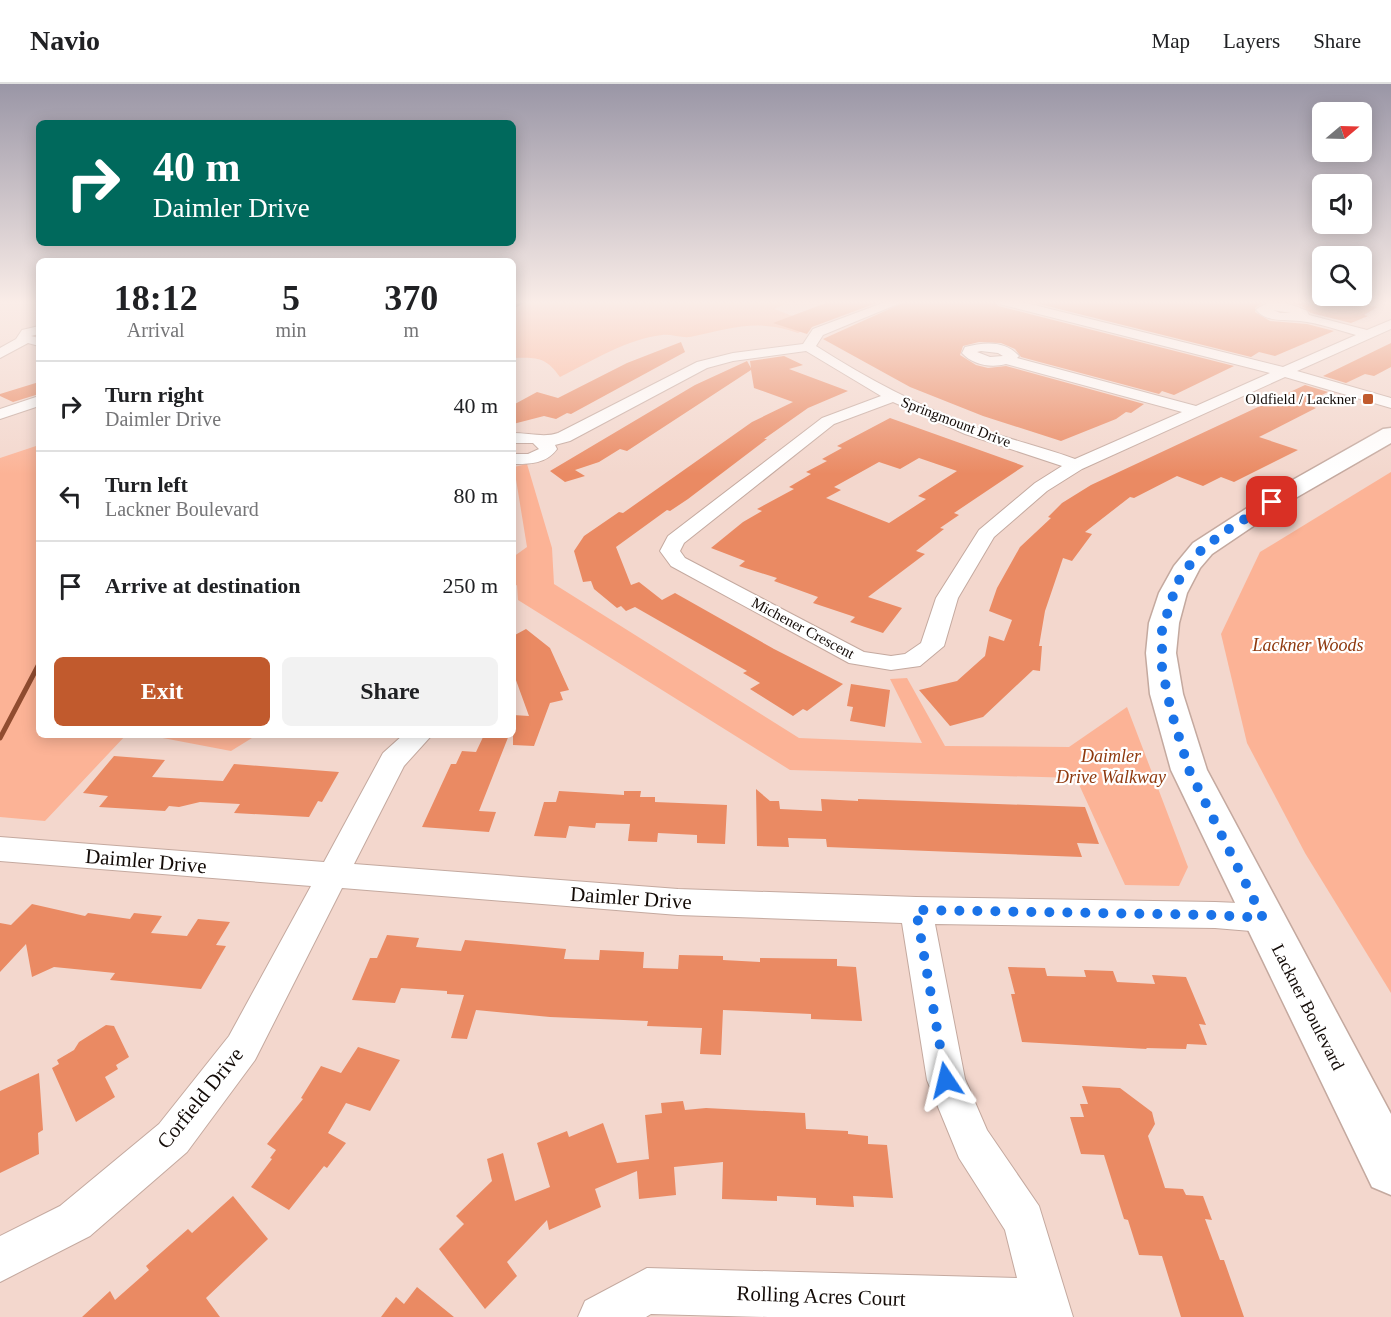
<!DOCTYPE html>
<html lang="en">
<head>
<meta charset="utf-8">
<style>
	:root { --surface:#fff; --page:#f2f2f2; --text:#202124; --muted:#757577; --line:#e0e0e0; --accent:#c15a2d }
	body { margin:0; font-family:Georgia,serif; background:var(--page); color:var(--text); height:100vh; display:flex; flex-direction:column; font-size:22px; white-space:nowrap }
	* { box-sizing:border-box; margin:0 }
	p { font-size:20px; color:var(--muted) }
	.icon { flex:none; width:33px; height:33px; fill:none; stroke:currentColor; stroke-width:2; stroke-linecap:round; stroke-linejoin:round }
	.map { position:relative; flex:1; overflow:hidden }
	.sheet { position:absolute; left:36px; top:174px; width:480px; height:480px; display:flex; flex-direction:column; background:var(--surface); border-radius:9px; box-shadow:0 3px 15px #0003 }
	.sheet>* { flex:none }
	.banner { position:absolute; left:36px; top:36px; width:480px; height:126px; border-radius:9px; box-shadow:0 3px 15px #0003; background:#00695c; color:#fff; overflow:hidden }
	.needle { width:39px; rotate:71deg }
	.fabs { position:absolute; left:1312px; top:18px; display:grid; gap:12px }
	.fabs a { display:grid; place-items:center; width:60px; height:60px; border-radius:9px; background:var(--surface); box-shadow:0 3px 15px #0003; font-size:30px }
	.pin { position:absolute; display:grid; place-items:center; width:51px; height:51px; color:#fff; margin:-26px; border-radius:12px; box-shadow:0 3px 9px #0006 }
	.me { position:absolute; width:66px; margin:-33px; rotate:350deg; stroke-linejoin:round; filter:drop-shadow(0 0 4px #0008) }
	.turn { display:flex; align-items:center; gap:21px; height:126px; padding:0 18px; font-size:27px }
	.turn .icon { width:78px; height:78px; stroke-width:2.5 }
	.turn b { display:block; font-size:42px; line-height:51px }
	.eta { display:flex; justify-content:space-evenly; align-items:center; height:102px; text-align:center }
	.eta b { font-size:36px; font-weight:600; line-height:42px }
	.cta { display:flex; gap:12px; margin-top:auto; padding:12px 18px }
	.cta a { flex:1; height:69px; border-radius:9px; background:var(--accent); color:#fff; font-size:24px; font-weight:600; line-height:69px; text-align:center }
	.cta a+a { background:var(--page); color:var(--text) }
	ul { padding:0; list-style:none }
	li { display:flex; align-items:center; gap:18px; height:90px; padding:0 18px; border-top:2px solid var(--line) }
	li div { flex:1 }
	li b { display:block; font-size:22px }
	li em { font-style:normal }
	header { display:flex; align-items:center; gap:36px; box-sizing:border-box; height:84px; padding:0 30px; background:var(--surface); border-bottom:2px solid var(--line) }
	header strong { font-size:28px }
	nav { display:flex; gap:33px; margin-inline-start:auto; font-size:21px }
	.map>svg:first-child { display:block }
	.green { fill:#fcb396 }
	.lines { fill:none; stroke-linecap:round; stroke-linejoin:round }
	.stream-far1 { stroke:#904c30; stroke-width:3 }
	.stream { stroke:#904c30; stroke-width:5 }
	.building { fill:#ea8a63; fill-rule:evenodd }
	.minor-casing { stroke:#c4a99f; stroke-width:2 }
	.major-casing { stroke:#c4a99f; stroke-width:3 }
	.minor { fill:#fff; fill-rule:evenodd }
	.major { fill:#fff; fill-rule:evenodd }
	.route { stroke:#1a73e8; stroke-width:10; stroke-dasharray:0 18 }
	.poi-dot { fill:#c15a2d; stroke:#fff; stroke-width:2 }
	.labels { text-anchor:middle; stroke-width:4.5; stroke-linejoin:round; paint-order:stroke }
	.far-poi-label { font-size:15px; fill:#130b07; stroke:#fff; text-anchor:end }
	.far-street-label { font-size:15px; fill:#130b07; stroke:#fff }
	.park-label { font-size:18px; font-style:italic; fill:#8f390e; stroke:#fff }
	.street-label { font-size:18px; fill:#130b07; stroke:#fff }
	.near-street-label { font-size:21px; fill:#130b07; stroke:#fff }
</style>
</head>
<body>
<header>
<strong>Navio</strong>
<nav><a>Map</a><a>Layers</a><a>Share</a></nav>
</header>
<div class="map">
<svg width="1391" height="1233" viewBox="0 0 1391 1233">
	<rect width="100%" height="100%" fill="#f3d7cd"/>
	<g class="green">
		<path d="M513,217H792L774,225L814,240L798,249C757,234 730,245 690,253C681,254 671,250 662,251C627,255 592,277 560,293C546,273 537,273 513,274Z"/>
		<polygon points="39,361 39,651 126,651 45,737 0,733 0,374"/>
		<polygon points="527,380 552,464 554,500 799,654 922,659 890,595 907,594 945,662 1069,663 1127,623 1188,783 1179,802 1125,801 1076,694 790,686 518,516 517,501 513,503 513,473 527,463 514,383"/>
		<polygon points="1391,388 1391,909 1305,769 1247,659 1221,550 1260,468"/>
		<polygon points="147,651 257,651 231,667"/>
	</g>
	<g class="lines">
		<polyline class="stream-far1" points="513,223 525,217"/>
		<polyline class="stream" points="0,654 39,580"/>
	</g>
	<g class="building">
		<polygon points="831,217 882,217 812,243 807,250 773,239"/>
		<polygon points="907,217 995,217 998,222 1234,282 1174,311 1162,307 1159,310 1021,273 1015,265 1001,259 979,258 963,262 960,271 976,281 988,284 1006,282 1144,320 1131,329 1126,328 1116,335 1061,357 983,332 910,303 823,255"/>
		<polygon points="1027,217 1270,217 1260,220 1255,224 1255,228 1270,237 1307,240 1334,247 1275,272 1259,268 1251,273"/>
		<polygon points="1283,217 1350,217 1377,223 1364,231 1368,232 1351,239 1311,229 1302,222"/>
		<polygon points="681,258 685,268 571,330 567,329 556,335 544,332 513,340 513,321 537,308 558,314 627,279"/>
		<polygon points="1391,259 1391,283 1374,292 1365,290 1346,299 1323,292"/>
		<polygon points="784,272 803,281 789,285 848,307 808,324 764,355 767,355 688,415 670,427 667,426 616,463 631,501 639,498 662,516 675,509 774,565 843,600 807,627 803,625 793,632 750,605 760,599 743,589 747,587 635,523 626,527 621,522 617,524 594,505 591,497 583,498 574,467 584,452 619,428 623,429 752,338 793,318 754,304 751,286 627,367 620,365 599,378 575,386 585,392 565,398 550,387 695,301 745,278 747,277 751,284 750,277"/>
		<polygon points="39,298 39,310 13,318 0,312 0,310"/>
		<polygon points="1305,301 1328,308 1309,317 1316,319 1311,322 1316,324 1259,353 1298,366 1234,398 1221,393 1203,402 1177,392 1134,414 1130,413 1085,448 1092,450 1072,477 1063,474 1045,527 1039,562 1042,562 1040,587 1033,586 983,633 950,642 919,606 957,597 985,572 989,552 1004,557 1012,536 989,527 997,504 1020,463 1051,434 1048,433 1062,419 1091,401"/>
		<path d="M890,334L1024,382L954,429L959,431L940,444L944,445L916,467L925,470L868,513L902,524L883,549L850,538L855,533L813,519L818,513L774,497L777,494L739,482L745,477L711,464L743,438L762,427L757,425L794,405L789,403L811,390L806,388L827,377L822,375L842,364L837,362ZM919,374L957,387L918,412L926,415L889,439L826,414L841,406L834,403L879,378L900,385Z"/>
		<polygon points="526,545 550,564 569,606 560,608 563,616 550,619 534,662 513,661 513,631 529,632 513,588 513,552"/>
		<polygon points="851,600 890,606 885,643 850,637 853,623 847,622"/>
		<polygon points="484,651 509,651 479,727 496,728 489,748 422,743 451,680 456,680 462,667 476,668"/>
		<polygon points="114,672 165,676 152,693 223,697 234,680 339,688 322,718 318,717 309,733 234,729 240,720 200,718 179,723 169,722 165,727 99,723 108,712 83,709"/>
		<polygon points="756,705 770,717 779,717 780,725 822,727 821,715 858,717 858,715 1085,723 1099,760 1077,759 1082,773 827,763 826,755 788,754 789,763 757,762"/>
		<polygon points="559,707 624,711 624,707 641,707 640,713 655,713 655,718 727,721 725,760 697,759 697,751 658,749 657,758 628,757 630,740 596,739 595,744 569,742 566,754 534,752 544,718 556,718"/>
		<polygon points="32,820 85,832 88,829 130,835 134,829 162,832 151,849 187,852 198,835 230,838 216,861 226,862 201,905 110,896 115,889 54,883 32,893 26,860 0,888 0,839 11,841"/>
		<polygon points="387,851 419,854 416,863 461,867 465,856 566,865 564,875 599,876 600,866 644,868 643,884 678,885 679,871 723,872 723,876 760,878 760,874 837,875 837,882 856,883 862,937 811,935 811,930 723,926 721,971 700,970 702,944 647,942 648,937 550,933 476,926 467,955 451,954 464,911 447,910 447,907 401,904 395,919 352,916 370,874 377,874"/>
		<polygon points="1008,883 1045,884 1047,892 1086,893 1084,886 1113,887 1117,898 1155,900 1152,891 1186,893 1206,941 1199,940 1207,961 1187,960 1186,965 1146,964 1147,965 1022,958 1011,910 1015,910"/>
		<polygon points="106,941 114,942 129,973 116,981 118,985 105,993 115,1013 76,1038 52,984 59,980 57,976 74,966 79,958"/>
		<polygon points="358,963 400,976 370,1027 346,1019 328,1049 346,1059 327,1084 324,1082 289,1126 251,1103 272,1075 270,1074 276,1066 267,1060 303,1015 301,1014 321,982 341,989"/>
		<polygon points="39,989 43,1046 38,1049 39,1070 0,1089 0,1007"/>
		<polygon points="1082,1002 1120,1004 1152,1028 1155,1040 1148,1052 1165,1104 1183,1105 1186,1111 1203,1112 1212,1136 1205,1135 1220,1176 1224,1176 1244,1233 1181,1233 1162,1172 1139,1171 1128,1136 1124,1135 1104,1071 1081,1070 1070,1033 1084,1033 1080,1020 1088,1020"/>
		<polygon points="683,1017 685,1026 706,1024 805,1029 806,1045 848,1047 848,1050 868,1052 868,1060 887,1061 893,1114 853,1112 854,1123 816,1121 816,1114 777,1112 777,1117 722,1115 723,1078 674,1083 676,1111 639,1115 637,1087 595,1105 601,1123 549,1146 547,1136 507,1178 517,1192 485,1225 439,1165 464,1140 456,1132 492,1097 487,1075 503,1069 515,1117 550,1103 537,1059 567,1047 569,1053 603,1039 617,1079 649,1075 645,1031 662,1029 661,1019"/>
		<polygon points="233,1112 268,1155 206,1214 220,1233 82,1233 110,1207 115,1216 149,1186 146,1182 188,1145 192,1149"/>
		<polygon points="417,1203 454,1233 381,1233 396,1213 404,1220"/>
	</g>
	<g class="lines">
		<g class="minor-casing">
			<g id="minor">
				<path d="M888,217H905L823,251L816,262C866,294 919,322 975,343C1008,355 1042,363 1075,375L1182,328L1006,280C991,284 973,281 962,269L965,263C984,258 1005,256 1019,272L1017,274L1196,322L1270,289L999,220L997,217H1018L1283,283L1356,251C1338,246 1319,239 1300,237C1284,235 1268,239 1256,226C1269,213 1293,220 1307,227L1309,231L1367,246L1391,236V245L1297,287L1391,314V324L1285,293L1082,385L1047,407L994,453L958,514L944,562L920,582L891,586L849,579L671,482L660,467L668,452L822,334L881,312L806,267L733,277L707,284L570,357L555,361L557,365C546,380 530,380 513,380V370H528L539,365L533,359H513V349C528,349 545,354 558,349L697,278L733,269L803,260L813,245ZM1273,226L1291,229H1280ZM981,267L998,269L1003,272L990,273L977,268ZM893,318L965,350L1062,382L1035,399L979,446L936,514L921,559L905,570L891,572L864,568L685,474L680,467L684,459L834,340Z"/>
				<polygon points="39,242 39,250 31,252 39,254 39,262 28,259 0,274 0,264 16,255 22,246"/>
				<polygon points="39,312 39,322 0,335 0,325"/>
				<polygon points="403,651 432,651 404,682 354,780 678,805 916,813 1215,818 1263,820 1275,824 1279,834 1275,844 1263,848 1215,844 935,840 965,995 987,1046 1039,1122 1073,1233 768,1233 651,1230 646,1233 578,1233 585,1217 647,1184 1017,1194 1005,1146 959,1074 927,996 902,839 678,831 342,804 255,976 187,1068 90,1152 0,1198 0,1152 60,1122 159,1040 229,952 311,802 0,777 0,753 324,778 383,669"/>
			</g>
		</g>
		<g class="major-casing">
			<polygon id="major" points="1391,344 1391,359 1292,416 1212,470 1200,484 1187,509 1179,539 1176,569 1183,610 1207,686 1391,1030 1391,1111 1372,1103 1171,686 1150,610 1146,569 1149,539 1159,509 1174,482 1193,459 1275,406 1383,345"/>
		</g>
		<use href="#minor" class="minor"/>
		<use href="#major" class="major"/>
	</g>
	<linearGradient id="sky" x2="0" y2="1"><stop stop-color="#9a96a6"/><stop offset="0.56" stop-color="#faede8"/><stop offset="1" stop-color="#faede8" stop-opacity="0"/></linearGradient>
	<rect width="1391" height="390" fill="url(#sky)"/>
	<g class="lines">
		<polyline class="route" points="946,996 916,826 1215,831 1263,834 1189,686 1171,627 1162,584 1162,546 1177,499 1198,469 1224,448 1272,418"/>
	</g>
	<rect class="poi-dot" x="1362" y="309" width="12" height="12" rx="3"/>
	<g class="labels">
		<g class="far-poi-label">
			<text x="1356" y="320">Oldfield / Lackner</text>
		</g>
		<g class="far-street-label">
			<text transform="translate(956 338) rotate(21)" y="5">Springmount Drive</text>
			<text transform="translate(803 544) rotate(28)" y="5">Michener Crescent</text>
		</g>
		<g class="park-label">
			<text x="1308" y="567">Lackner Woods</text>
			<text x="1111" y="678">Daimler<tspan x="1111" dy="21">Drive Walkway</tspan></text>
		</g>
		<g class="street-label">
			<text transform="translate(1308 923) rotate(63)" y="6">Lackner Boulevard</text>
		</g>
		<g class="near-street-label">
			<text transform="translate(146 777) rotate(5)" y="7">Daimler Drive</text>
			<text transform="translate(631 814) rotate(4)" y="7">Daimler Drive</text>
			<text transform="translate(200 1014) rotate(-51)" y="7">Corfield Drive</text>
			<text transform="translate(821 1212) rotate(2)" y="7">Rolling Acres Court</text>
		</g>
	</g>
</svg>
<div class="fabs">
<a><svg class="needle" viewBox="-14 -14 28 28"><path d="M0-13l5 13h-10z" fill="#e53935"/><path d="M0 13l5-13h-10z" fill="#757577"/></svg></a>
<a><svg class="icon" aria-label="sound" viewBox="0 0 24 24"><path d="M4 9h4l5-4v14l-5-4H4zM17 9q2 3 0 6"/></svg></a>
<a><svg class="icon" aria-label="search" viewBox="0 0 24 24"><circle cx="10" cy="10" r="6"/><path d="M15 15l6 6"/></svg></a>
</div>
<div class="pin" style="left:1272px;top:418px;background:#d93025"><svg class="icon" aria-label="arrive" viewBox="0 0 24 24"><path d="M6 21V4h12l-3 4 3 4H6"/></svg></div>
<svg class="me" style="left:946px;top:996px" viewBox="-20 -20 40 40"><path d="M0-17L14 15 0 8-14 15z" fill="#1a73e8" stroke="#fff" stroke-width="4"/></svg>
<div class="banner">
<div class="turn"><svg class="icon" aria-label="right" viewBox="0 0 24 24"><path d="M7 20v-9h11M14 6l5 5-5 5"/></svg><div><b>40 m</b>Daimler Drive</div></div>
</div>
<section class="sheet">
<div class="eta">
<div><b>18:12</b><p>Arrival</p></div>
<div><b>5</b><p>min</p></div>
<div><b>370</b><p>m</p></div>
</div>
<ul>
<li><svg class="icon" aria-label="right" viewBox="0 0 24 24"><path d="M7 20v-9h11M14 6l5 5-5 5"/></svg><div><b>Turn right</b><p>Daimler Drive</p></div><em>40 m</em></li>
<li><svg class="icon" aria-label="left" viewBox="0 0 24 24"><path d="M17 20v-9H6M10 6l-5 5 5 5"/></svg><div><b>Turn left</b><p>Lackner Boulevard</p></div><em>80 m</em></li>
<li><svg class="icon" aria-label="arrive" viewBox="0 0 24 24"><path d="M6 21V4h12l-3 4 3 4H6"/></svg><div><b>Arrive at destination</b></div><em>250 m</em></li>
</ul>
<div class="cta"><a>Exit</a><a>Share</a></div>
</section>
</div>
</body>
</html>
